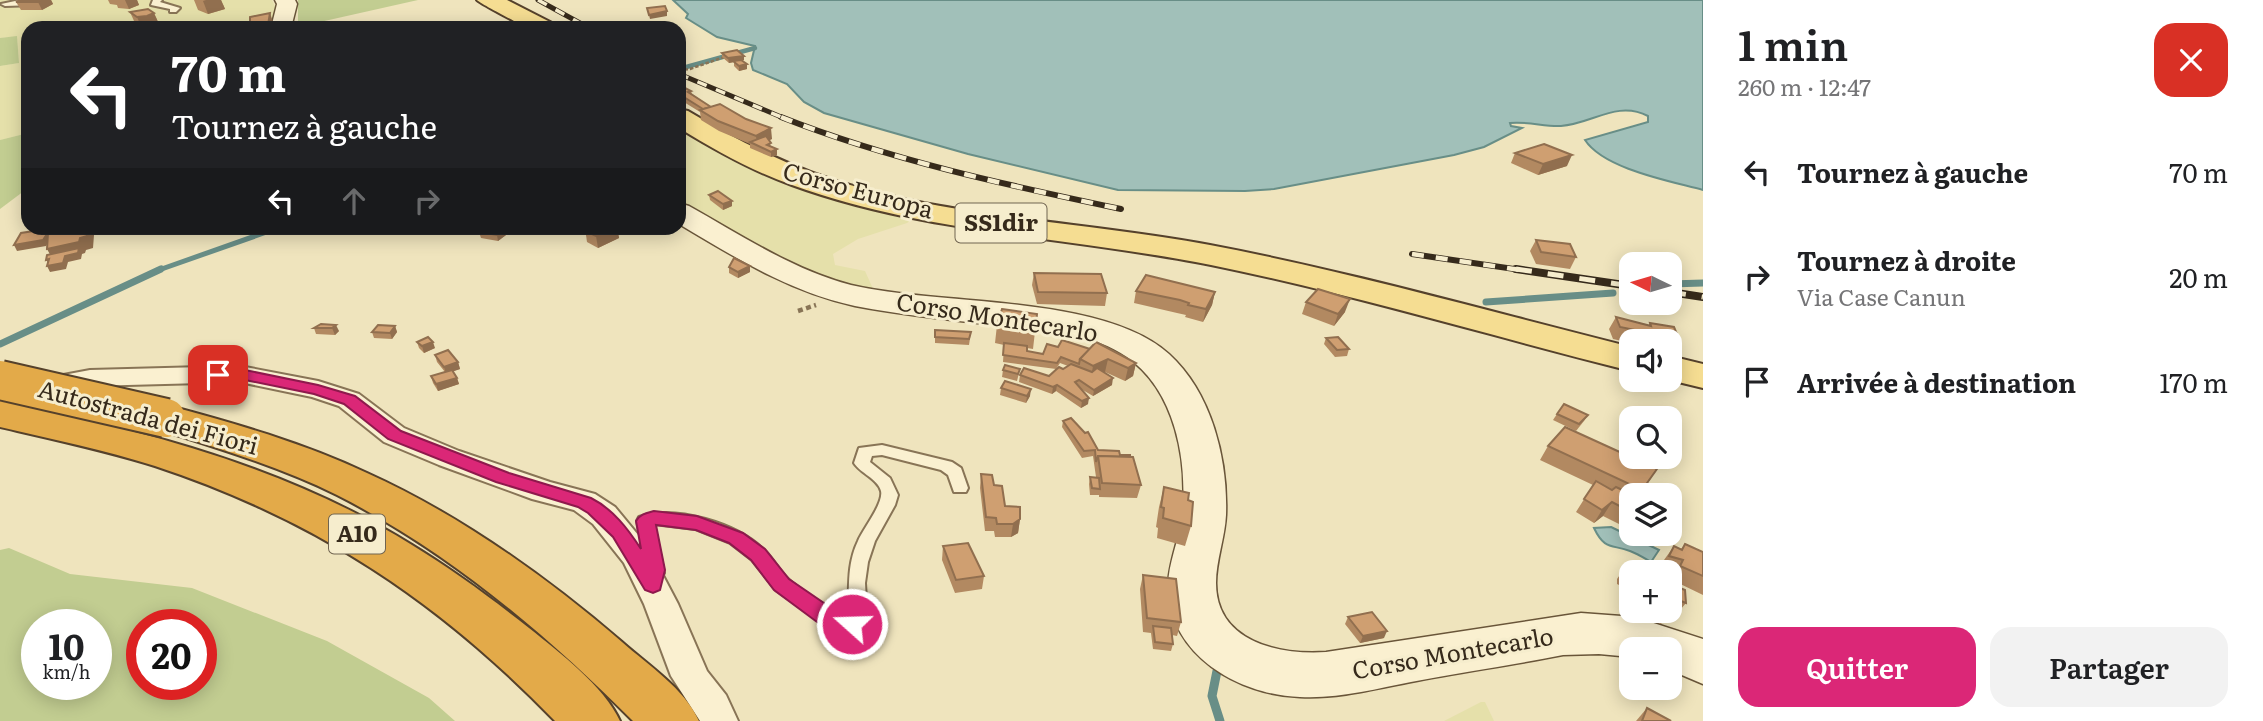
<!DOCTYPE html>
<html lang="fr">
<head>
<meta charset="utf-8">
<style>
	:root { --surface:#fff; --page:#f2f2f2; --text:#202124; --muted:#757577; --accent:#db2777 }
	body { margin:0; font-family:Literata,serif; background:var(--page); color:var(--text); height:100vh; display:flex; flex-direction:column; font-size:26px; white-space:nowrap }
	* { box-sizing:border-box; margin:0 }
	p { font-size:23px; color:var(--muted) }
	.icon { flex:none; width:38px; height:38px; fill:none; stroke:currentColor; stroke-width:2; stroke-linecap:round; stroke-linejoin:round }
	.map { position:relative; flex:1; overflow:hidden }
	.sheet { display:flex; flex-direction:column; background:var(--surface); width:560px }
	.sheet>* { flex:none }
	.banner { position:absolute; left:21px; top:21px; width:665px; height:214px; border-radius:21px; box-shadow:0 4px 18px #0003; background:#202124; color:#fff; overflow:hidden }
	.needle { width:46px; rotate:275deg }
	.controls { position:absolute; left:1619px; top:252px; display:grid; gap:14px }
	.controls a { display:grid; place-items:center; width:63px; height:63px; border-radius:14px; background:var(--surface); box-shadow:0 4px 18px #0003; font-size:35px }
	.speed { position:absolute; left:21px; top:609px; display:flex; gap:14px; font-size:35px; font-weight:700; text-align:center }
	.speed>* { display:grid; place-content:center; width:91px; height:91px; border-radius:50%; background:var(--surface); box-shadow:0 4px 18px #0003; line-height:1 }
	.speed small { font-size:18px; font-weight:400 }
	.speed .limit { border:10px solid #d22; background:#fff; color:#111 }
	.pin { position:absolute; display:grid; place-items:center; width:60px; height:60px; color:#fff; margin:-30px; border-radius:14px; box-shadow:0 4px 10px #0006 }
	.me { position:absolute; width:77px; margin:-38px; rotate:290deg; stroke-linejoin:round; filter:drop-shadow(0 0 5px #0008) }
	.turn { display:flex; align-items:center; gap:24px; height:147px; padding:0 35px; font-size:32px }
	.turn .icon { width:91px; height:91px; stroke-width:2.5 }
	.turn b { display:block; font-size:49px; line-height:60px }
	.lanes { display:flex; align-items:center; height:66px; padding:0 35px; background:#0003; justify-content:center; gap:35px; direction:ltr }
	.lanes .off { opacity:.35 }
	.round { display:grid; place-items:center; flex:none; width:74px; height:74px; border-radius:21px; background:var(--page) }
	.headline { display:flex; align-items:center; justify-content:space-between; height:119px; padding:0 35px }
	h1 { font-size:42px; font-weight:600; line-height:52px }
	.primary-button { display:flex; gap:14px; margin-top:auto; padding:14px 35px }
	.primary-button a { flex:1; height:80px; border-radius:21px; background:var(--accent); color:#fff; font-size:28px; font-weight:600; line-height:80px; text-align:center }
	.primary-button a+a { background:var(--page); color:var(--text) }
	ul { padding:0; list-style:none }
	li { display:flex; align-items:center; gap:21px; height:105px; padding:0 35px }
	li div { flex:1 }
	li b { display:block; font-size:26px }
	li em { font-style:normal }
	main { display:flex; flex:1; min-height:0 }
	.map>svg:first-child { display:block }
	.farmland { fill:#e5e0aa }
	.green { fill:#c2cd91; fill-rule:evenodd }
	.water { fill:#a1c0b9; stroke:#688e87; stroke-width:2 }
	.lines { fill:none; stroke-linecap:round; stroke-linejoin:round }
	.stream-far3 { stroke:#688e87; stroke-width:4.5 }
	.stream-far2 { stroke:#688e87; stroke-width:5 }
	.stream-far1 { stroke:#688e87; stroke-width:7 }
	.stream { stroke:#688e87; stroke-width:9 }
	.lane-casing { stroke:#887456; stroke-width:4 }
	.street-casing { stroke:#887456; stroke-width:4 }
	.secondary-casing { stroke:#695539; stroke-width:3 }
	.primary-casing { stroke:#55412b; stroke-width:4 }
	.highway-casing { stroke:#55412b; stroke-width:4 }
	.path-far1 { stroke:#887456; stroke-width:2.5; stroke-dasharray:3.5 2; stroke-linecap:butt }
	.path { stroke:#887456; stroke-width:4.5; stroke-dasharray:5 3.5; stroke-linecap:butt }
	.lane { fill:#faf0d0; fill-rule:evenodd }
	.street { fill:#faf0d0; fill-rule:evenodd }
	.secondary { fill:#faf0d0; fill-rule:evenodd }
	.primary { fill:#f5dd92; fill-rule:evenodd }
	.highway { fill:#e3aa49; fill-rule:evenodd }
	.rail-far2-casing { stroke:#362a1b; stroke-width:5 }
	.rail-far1-casing { stroke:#362a1b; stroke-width:6 }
	.rail-casing { stroke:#362a1b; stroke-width:8 }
	.rail-far2 { stroke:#f6edcd; stroke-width:3.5; stroke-dasharray:10; stroke-linecap:butt }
	.rail-far1 { stroke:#f6edcd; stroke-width:4.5; stroke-dasharray:12; stroke-linecap:butt }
	.rail { stroke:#f6edcd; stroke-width:5; stroke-dasharray:16; stroke-linecap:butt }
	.highway-bridge-casing { stroke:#55412b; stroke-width:42; stroke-linecap:butt }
	.highway-bridge { stroke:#e3aa49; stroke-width:38 }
	.wall { fill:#b28961; fill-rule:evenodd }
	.shaded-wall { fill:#916f4f }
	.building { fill:#cf9f71; stroke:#916f4f; stroke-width:2 }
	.route { fill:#db2777; stroke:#8e194d; stroke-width:2 }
	.labels { text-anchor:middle; stroke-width:6; stroke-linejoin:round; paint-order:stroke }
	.shield { fill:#f6edcd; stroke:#706450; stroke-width:2 }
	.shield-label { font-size:23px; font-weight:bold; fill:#362a1b }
	.street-label { font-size:24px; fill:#362a1b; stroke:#f6edcd }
</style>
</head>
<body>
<main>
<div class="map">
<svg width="1703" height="721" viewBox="0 0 1703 721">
	<rect width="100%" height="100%" fill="#efe4bd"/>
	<g class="farmland">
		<polygon points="0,0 272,0 277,11 271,19 237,28 28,28 28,133 0,140 0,66 19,63 17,37 0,38"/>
		<polygon points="679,125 919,214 907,223 858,239 833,254 835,265 865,271 874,291 835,283 785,261 679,202"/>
		<polygon points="1481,702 1485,702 1494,721 1444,721"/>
	</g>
	<g class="green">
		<polygon points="298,0 418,0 320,22 298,22"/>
		<polygon points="17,36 19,63 0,66 0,38"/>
		<polygon points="28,133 28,188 0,209 0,140"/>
		<path d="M9,548L70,574L192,588L327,641L429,698L455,721H0V550ZM37,625H96V684H37ZM142,625H201V684H142Z"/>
	</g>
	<g class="water">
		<path d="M673,0H1703V190C1670,181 1604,169 1585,140L1648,122V116C1617,100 1592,124 1561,126C1545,127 1528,121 1510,123L1511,126L1522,128L1484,147L1454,155L1274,189L1245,191L1118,190L968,154L824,113L804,102L787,84L753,70L751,63L755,46L717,37L686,18L688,14Z"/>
		<path d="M1611,527L1659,550L1651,562C1644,558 1638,554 1630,551C1612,544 1605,551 1594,528Z"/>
	</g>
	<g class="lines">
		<polyline class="stream-far3" points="679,69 755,48"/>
		<polyline class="stream-far2" points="156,271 278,228"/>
		<g class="stream-far1">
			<polyline points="1670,284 1703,283"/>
			<polyline points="1486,302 1613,293"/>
			<polyline points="0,344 161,269"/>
		</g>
		<polyline class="stream" points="1217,671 1212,696 1220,721"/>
		<g class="lane-casing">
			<g id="lane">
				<polygon points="20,0 43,0 35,5 5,6 1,4"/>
				<polygon points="153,0 162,0 160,2 180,8 176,12 170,12 170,9 151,5"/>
				<path d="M882,445L952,462L961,468L968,488L966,492H954L948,475L941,470L882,455L872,456L870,462L890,478L898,495L895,505L875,541L868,562L865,583L867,619L859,629L840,633L833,630L776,590L752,560L730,543L695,529L654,524L664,573L661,578L655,580L649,578L637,521L639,517C676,505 737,523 765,551C774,560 780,572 789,580C805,594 825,606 843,617H848C850,590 846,566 858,541C863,529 884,503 881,491C878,479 860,473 854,463L859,448Z"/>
			</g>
		</g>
		<g class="street-casing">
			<polygon id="street" points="240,366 318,381 359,394 404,428 459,451 550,482 595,494 615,507 648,547 678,604 707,671 726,695 738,721 700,721 671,676 644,604 624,563 593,524 574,510 532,499 439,465 384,442 339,406 312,397 240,382 90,386 0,415 0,396 58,376 90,370"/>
		</g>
		<g class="secondary-casing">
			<g id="secondary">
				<polygon points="275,0 295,0 297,4 291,28 271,28 277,4"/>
				<path d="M679,203L689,206C741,235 793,270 851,285C940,306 1102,294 1169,354C1212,393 1228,460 1226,515C1225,538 1216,560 1216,583C1216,642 1279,655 1326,652L1581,613L1635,617L1703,639V684L1670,670V649H1631V657L1599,654L1563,655C1513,665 1462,672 1411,682C1375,689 1338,699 1300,697C1239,695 1169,655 1168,587C1168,563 1179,541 1182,517C1188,462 1176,391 1127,357C1089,331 1040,330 996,325C949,320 902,315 855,306C790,292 736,258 679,224Z"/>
			</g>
		</g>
		<g class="primary-casing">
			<g id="primary">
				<path d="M477,0H507L552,23L555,28C546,28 534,30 526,27C520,24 479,3 477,0Z"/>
				<path d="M679,109L688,111C728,135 768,156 811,172C938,219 1079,220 1210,245C1352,272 1491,312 1631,347V371C1491,336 1353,294 1211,265C1072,237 926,234 792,185C752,171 715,150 679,128Z"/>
				<polygon points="1670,356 1703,364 1703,388 1670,380"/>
			</g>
		</g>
		<g class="highway-casing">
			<g id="highway">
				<path d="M0,401C143,430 287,467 412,545C453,570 491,598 529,628C559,652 604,686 620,721H555C438,600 315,519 155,466C104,450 52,439 0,427Z"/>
				<path d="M166,405C234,423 303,443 367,473C460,515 545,576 622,642C649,666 684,688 699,721H633C545,633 449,552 337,495C278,466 214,447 151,427L145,418L151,409Z"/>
			</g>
		</g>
		<polyline class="path-far1" points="679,70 690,69 727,56"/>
		<polyline class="path" points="798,311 816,305"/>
		<use href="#lane" class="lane"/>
		<use href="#street" class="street"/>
		<use href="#secondary" class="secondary"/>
		<use href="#primary" class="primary"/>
		<use href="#highway" class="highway"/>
		<g class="rail-far2-casing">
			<g id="rail-far2">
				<polyline points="538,0 589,28"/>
				<polyline points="679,74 786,119"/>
			</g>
		</g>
		<g class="rail-far1-casing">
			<g id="rail-far1">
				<path d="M781,117C890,160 1006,185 1121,209"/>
				<polyline points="1412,254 1528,271"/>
			</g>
		</g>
		<g class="rail-casing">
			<g id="rail">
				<polyline points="1516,269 1631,286"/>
				<polyline points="1670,292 1703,297"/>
			</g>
		</g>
		<use href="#rail-far2" class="rail-far2"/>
		<use href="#rail-far1" class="rail-far1"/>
		<use href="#rail" class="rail"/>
		<g class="highway-bridge-casing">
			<polyline id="highway-bridge" points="0,380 166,418"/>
		</g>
		<use href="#highway-bridge" class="highway-bridge"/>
	</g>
	<g class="wall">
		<polygon points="51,0 53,4 42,10 21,10 16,2"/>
		<polygon points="108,0 137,0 139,5 129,9 118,8 117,5 110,4"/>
		<polygon points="194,0 221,0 225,9 208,14 198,10"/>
		<polygon points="130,12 154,13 158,22 151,25 141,26 134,21"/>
		<polygon points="722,53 744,56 744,60 742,61 747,69 739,71 734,66 734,62 729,63 722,57"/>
		<polygon points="679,85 691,91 692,94 711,107 772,139 769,140 771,147 777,155 771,157 750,148 750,144 719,131 701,120 700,112 679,99"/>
		<polygon points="1515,153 1567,166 1538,175 1511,163"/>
		<polygon points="709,195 732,206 723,210 710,200"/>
		<polygon points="585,228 617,228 619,238 598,248 587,242"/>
		<polygon points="479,232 506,235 498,241 481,238"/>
		<polygon points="1536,240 1576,257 1570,269 1536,264 1530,251"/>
		<polygon points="729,267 750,272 738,278 729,273"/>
		<polygon points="1034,273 1107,293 1105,306 1037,304 1032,285"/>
		<polygon points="1136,291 1215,292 1212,305 1203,322 1185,317 1186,315 1177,313 1134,303"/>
		<polygon points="1306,302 1345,312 1334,326 1302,314"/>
		<path d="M1037,314L1033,349L1027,348V351L1043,354L1047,344L1136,363L1133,376L1125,381L1105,372H1104L1112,385L1093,396L1081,389L1088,404L1081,408L1056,391L1052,394L1019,382L1020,375L1049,376L1056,369L1003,362L1004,345L995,343L997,325ZM1060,363L1068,366L1063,369H1056Z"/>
		<polygon points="1616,317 1649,325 1650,323 1679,339 1672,351 1670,351 1670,341 1631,341 1631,343 1613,339 1609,329"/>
		<polygon points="321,324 339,331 335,335 316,334 314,328"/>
		<polygon points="395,326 397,332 392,339 374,338 372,332"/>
		<polygon points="935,330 971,332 969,345 935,343"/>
		<polygon points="1326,338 1349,349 1347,356 1335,357 1324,344"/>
		<polygon points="417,342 435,348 424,353 419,348"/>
		<polygon points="435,355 458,362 460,369 453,371 457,378 459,384 438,391 433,383 431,376 445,372 437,362"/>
		<polygon points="1020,369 1017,381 1002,377 1003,370"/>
		<polygon points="1001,388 1030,396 1026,403 1000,395"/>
		<polygon points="1557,414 1588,415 1584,421 1576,431 1553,420"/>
		<polygon points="1063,421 1098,450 1120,455 1141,485 1137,498 1099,497 1099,495 1090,495 1089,484 1090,477 1096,477 1093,456 1082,458 1062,427"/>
		<polygon points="1548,446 1657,469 1640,495 1631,495 1631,530 1603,516 1594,523 1576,512 1593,485 1540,460"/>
		<polygon points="981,474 994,485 1005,506 1020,519 1018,533 1011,537 995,537 994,531 985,531 980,488"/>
		<polygon points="1164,487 1188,500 1191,526 1185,546 1157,538 1158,528 1156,527 1159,507"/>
		<polygon points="1640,534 1652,534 1647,537"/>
		<polygon points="1685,544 1703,552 1703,595 1670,579 1673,573 1660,570 1664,560 1674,546 1681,549"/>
		<polygon points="943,546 984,576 982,589 955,593 942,560"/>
		<polygon points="1632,564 1631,611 1670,611 1670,584 1686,603 1675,616 1668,614 1661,624 1620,610 1621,586 1617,584 1617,579 1626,566 1630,567"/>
		<polygon points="1143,575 1181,622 1177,636 1172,635 1173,644 1171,651 1153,649 1151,633 1143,632 1140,589"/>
		<polygon points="1348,617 1384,638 1360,643 1345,624"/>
		<polygon points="1647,708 1671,721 1636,721"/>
	</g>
	<g class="shaded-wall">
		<polygon points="41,0 51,0 53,4 42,10 38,2"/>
		<polygon points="125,0 137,0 139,5 129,9"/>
		<polygon points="206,0 221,0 225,9 208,14 203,1"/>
		<polygon points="667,11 667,16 650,19 649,15"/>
		<polygon points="154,13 158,22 151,25 141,26 137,17"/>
		<polygon points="270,13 273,22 272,28 254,28 254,26"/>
		<polygon points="744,56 744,60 729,63 728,58"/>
		<polygon points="747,64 747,69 739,71 739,66"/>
		<polygon points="771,128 772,139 757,146 756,136"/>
		<polygon points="777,149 777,155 771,157 771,152"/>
		<polygon points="679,155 680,155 681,166 679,167"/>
		<polygon points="1572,155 1567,166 1538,175 1543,164"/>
		<polygon points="732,201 732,206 723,210 723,204"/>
		<polygon points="88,228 90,228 94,235 93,248 86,250 85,253 82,254 81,259 68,262 66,269 50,272 47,266 50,265 46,260 49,259 53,260 47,249 80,238"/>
		<polygon points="615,228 617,228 619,238 598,248 596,236"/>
		<polygon points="49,229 49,241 46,246 17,251 14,245"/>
		<polygon points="505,229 506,235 498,241 497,235"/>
		<polygon points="750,266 750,272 738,278 738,272"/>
		<polygon points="1215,292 1212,305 1203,322 1206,309"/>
		<polygon points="1350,299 1345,312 1334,326 1338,314"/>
		<polygon points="336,325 339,331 335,335 332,328"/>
		<polygon points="395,326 397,332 392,339 390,333"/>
		<polygon points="433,342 435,348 424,353 422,346"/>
		<polygon points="1108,359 1105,372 1091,378 1093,366"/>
		<polygon points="458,362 460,369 446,374 444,367"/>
		<polygon points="1136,363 1133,376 1125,381 1128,368"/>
		<polygon points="457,378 459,384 438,391 436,384"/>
		<polygon points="1113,378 1112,385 1093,396 1094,390"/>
		<polygon points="1057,385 1056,391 1052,394 1053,387"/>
		<polygon points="1031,389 1030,396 1026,403 1027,396"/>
		<polygon points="1089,398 1088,404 1081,408 1082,401"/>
		<polygon points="1612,502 1603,516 1594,523 1602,510"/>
		<polygon points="1020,519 1018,533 1011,537 1013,524"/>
		<polygon points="1387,631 1384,638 1360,643 1363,636"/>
	</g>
	<g class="building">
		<polygon points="20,0 41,0 38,2 16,2"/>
		<polygon points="665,6 667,11 649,15 647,8"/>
		<polygon points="148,9 154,13 147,16 137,17 130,12"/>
		<polygon points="270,13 268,25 254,26 250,23 250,17"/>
		<polygon points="482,22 479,27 455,28 458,23"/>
		<polygon points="646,22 665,28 650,28 639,25"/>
		<polygon points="737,50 744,56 728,58 722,53"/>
		<polygon points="741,60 747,64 739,66 733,61"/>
		<polygon points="679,85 691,91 688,92 711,107 703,109 679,94"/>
		<polygon points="720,104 746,119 771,128 756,136 718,121 700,110"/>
		<polygon points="766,136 771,143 767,145 777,149 771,152 750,142"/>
		<polygon points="1544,144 1572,155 1543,164 1515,153"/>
		<polygon points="718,191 732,201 723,204 709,195"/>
		<polygon points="47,228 88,228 87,236 80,238 79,242 47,249 48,233 46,234"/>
		<polygon points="485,228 499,228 505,229 497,235 479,232"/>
		<polygon points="587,228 615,228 596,236 585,231 589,228"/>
		<polygon points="47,229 46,234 47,234 43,240 14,245 21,233"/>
		<polygon points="1536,240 1570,244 1576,257 1541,252"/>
		<polygon points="79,248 78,253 65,256 63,263 47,266 49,259 46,260 47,255"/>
		<polygon points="734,258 750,266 738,272 729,267"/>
		<polygon points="1034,273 1101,274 1107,293 1038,292"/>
		<polygon points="1146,275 1215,292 1206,309 1188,305 1189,303 1180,300 1136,291"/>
		<polygon points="1318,289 1350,299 1338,314 1306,302"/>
		<polygon points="1002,309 1037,314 1035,331 997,325"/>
		<polygon points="1616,317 1651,326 1650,323 1674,327 1679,339 1620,327"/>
		<polygon points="321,324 336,325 332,328 314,328"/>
		<polygon points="378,325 395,326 390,333 372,332"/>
		<polygon points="935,330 971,332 969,339 935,337"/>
		<polygon points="428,337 433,342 422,346 417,342"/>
		<polygon points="1338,337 1349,349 1337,350 1326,338"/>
		<polygon points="1062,340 1090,349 1080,359 1079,364 1061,357 1057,363 1003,355 1004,343 1027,346 1027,351 1043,354 1047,344 1058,347"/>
		<polygon points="1096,342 1136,363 1128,368 1108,359 1093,366 1080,359"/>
		<polygon points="448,350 458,362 444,367 435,355"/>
		<polygon points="1071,364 1092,372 1097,368 1113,378 1094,390 1079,380 1075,382 1089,398 1082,401 1057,385 1053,387 1020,375 1024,368 1049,376 1059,367 1063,369"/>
		<polygon points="1005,365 1020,369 1018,374 1003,370"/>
		<polygon points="452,370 457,378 436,384 431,376"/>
		<polygon points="1005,381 1031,389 1027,396 1001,388"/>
		<polygon points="1564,404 1588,415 1579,424 1557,414"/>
		<polygon points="1071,418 1085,433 1088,432 1098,450 1119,451 1120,455 1130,455 1130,457 1098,456 1096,462 1095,450 1084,451 1063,421"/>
		<polygon points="1565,427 1657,469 1642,490 1548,446"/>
		<polygon points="1098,456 1133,457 1141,485 1102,483"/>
		<polygon points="981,474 992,475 994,485 1002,486 1005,506 1020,507 1020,519 1013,524 997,524 996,518 986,517"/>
		<polygon points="1090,477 1099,478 1100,489 1092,488"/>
		<polygon points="1596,481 1612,490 1616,487 1633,495 1631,495 1631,512 1612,502 1602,510 1584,499"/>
		<polygon points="1164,487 1189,493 1188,500 1193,502 1191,526 1163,518 1164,508 1161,507"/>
		<polygon points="968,543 984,576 956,580 943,546"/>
		<polygon points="1685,544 1703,552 1703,576 1680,566 1683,560 1669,556 1674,546 1682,550"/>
		<polygon points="1632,564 1655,572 1631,572 1631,596 1630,572 1626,570 1626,566 1632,567"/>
		<polygon points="1143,575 1176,579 1181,622 1147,618"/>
		<polygon points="1670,584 1685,590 1686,603 1670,597 1671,611 1670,610"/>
		<polygon points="1372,612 1387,631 1363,636 1348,617"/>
		<polygon points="1153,626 1171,628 1173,644 1155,642"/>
		<polygon points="1647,708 1671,721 1642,721"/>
	</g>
	<path class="route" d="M240,369L318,385L355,396L401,431L509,473L591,498C613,509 628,529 641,549L636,521C640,514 647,513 654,511L697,516L743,533L765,549L789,579L843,616L860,618L863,624L860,630L841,634L817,622L774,590L751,560L729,543L696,530L656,525L665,570L660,590L653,593L645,590L613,537L588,513L578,507L496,482L388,439L344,404L314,394L240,379L218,380L210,375L218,370Z"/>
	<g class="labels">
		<g class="shield">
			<rect x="955.5" y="203.5" width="91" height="39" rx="5"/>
			<rect x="329" y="514.5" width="56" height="39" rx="5"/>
		</g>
		<g class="shield-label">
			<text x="1001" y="231">SS1dir</text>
			<text x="357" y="542">A10</text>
		</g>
		<g class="street-label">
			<text transform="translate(858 191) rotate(15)" y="8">Corso Europa</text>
			<text transform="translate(997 318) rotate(9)" y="8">Corso Montecarlo</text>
			<text transform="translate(148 418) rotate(15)" y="8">Autostrada dei Fiori</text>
			<text transform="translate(1453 654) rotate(-10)" y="8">Corso Montecarlo</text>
		</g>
	</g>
</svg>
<div class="controls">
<a><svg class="needle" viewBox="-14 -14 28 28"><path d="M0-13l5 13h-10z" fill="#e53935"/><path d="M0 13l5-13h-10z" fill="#757577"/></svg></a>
<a><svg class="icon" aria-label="sound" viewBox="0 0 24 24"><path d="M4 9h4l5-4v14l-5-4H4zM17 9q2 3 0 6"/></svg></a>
<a><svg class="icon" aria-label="search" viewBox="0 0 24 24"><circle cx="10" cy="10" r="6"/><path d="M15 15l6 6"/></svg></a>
<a><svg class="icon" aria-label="layers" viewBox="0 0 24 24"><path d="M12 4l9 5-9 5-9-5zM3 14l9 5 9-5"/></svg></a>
<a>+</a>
<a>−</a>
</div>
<div class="speed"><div>10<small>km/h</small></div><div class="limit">20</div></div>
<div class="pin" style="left:218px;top:375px;background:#d93025"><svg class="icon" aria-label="arrive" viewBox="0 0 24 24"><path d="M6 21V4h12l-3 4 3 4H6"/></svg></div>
<svg class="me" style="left:852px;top:624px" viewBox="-20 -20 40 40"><circle r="17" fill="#db2777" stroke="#fff" stroke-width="3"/><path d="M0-11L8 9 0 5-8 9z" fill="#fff"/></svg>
<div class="banner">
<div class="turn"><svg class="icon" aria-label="left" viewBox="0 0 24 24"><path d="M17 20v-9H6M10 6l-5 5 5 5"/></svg><div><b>70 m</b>Tournez à gauche</div></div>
<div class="lanes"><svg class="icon" aria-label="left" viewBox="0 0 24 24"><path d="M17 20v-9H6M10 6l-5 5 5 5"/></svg><svg class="icon off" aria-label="ahead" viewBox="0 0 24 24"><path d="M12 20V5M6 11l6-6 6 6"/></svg><svg class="icon off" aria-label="right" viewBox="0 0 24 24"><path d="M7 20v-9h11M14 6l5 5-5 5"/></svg></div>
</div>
</div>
<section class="sheet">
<div class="headline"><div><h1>1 min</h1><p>260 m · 12:47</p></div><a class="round" style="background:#d93025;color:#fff"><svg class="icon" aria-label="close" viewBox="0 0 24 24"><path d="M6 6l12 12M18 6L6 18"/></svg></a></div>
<ul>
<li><svg class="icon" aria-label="left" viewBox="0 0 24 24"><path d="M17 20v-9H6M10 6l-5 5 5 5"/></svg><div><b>Tournez à gauche</b></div><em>70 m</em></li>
<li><svg class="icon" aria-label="right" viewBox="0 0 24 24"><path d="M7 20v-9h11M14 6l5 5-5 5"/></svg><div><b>Tournez à droite</b><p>Via Case Canun</p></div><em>20 m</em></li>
<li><svg class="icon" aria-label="arrive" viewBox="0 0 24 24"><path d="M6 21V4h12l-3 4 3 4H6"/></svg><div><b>Arrivée à destination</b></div><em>170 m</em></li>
</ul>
<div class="primary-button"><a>Quitter</a><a>Partager</a></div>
</section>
</main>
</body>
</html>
